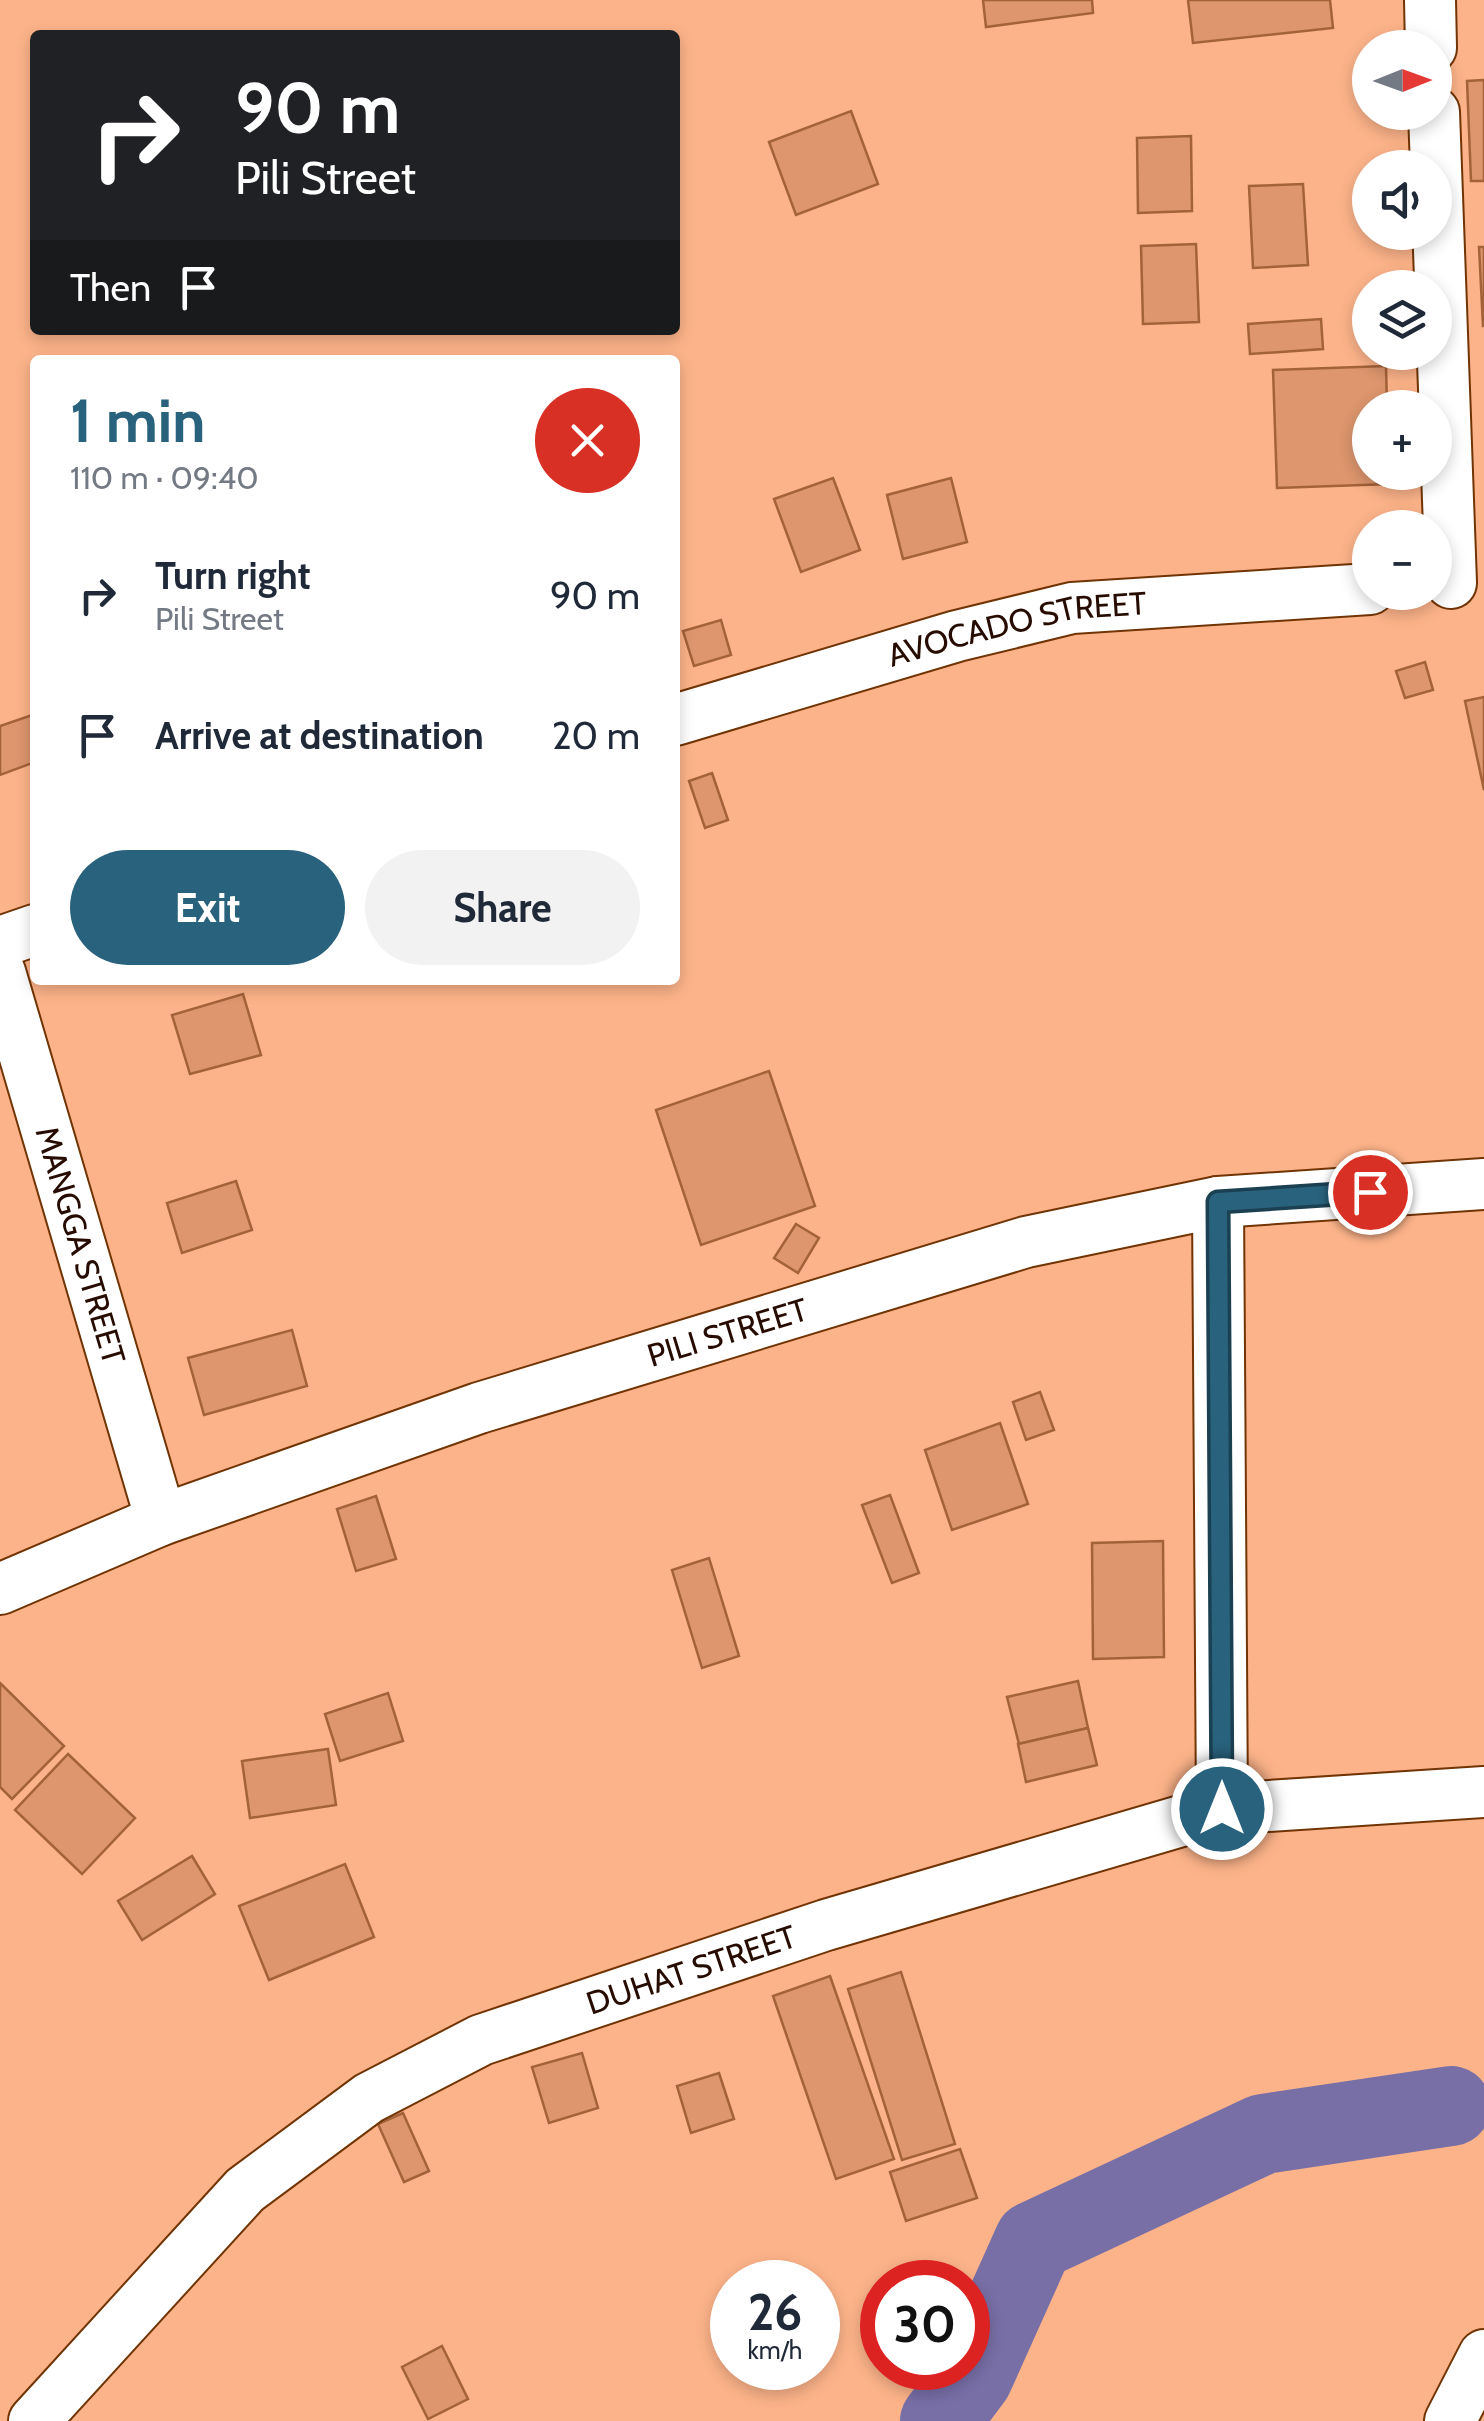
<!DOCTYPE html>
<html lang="en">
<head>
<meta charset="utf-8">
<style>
	:root { --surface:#fff; --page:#f2f2f3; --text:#1f2937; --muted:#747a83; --accent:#29627c }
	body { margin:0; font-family:Cabin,sans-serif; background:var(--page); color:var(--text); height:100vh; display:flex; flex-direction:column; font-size:38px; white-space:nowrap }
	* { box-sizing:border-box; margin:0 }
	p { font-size:32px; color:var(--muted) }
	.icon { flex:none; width:55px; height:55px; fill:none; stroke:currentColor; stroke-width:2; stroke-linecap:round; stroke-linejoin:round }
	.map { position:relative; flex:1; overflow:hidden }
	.drawer { position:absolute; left:30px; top:355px; width:650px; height:630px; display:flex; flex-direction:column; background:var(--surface); border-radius:10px; box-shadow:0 5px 15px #0003 }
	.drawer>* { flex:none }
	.banner { position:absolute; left:30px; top:30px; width:650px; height:305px; border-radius:10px; box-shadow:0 5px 15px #0003; background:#202124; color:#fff; overflow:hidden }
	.needle { width:65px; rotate:89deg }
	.controls { position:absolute; left:1352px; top:30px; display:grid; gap:20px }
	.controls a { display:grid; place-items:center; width:100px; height:100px; border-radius:50%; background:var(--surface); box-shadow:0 5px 15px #0003; font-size:50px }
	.speed { position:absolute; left:710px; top:2260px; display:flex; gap:20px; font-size:50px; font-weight:700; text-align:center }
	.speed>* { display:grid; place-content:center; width:130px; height:130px; border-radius:50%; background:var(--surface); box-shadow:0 5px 15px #0003; line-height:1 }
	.speed small { font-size:25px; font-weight:400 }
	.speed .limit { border:15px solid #d22; background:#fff; color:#111 }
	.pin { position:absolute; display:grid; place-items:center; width:85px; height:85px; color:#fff; margin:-42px; border:5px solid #fff; border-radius:50%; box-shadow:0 2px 10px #0007 }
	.me { position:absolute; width:110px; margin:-55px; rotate:0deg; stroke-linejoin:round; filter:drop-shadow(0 0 8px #0008) }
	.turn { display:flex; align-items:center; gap:35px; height:210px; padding:0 40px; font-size:45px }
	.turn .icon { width:130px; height:130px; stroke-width:2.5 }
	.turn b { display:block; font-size:70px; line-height:85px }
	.then { display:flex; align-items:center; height:95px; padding:0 40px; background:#0003; gap:20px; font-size:38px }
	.round { display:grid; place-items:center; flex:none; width:105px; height:105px; border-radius:52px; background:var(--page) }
	.headline { display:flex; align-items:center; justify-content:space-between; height:170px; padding:0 40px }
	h1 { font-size:60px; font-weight:700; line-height:75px; color:var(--accent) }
	.action { display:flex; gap:20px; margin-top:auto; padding:20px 40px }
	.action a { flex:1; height:115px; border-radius:60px; background:var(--accent); color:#fff; font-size:40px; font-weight:700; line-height:115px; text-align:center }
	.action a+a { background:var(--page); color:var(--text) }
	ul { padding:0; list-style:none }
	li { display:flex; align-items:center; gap:30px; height:140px; padding:0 40px }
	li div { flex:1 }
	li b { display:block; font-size:38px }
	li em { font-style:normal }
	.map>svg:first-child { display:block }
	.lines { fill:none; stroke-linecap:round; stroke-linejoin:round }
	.river { stroke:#786fa7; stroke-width:80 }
	.building { fill:#dd966d; stroke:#a46239; stroke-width:2.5 }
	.street-casing { stroke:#713404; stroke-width:54 }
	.street { stroke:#fff; stroke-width:50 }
	.route-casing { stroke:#1b4051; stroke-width:25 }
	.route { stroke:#29627c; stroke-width:18 }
	.labels { text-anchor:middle; stroke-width:8; stroke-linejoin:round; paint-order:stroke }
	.street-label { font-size:32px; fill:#260c00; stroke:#fee0cf }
</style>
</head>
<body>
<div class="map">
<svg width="1484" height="2421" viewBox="0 0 1484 2421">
	<rect width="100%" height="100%" fill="#fcb389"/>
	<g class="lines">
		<polyline class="river" points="940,2421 973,2377 1034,2241 1263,2134 1451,2106"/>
	</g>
	<g class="building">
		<polygon points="983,0 1092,0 1093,13 986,27"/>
		<polygon points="1188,0 1330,0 1333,28 1193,43"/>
		<polygon points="1484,80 1484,181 1471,181 1467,81"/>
		<polygon points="851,111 878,184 796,215 769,142"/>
		<polygon points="1191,136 1192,211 1138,213 1137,138"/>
		<polygon points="1303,184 1308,265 1253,268 1249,186"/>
		<polygon points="1196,244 1199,322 1143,324 1141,246"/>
		<polygon points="1479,247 1484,247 1484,326 1483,326"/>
		<polygon points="1321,319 1323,349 1250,354 1248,324"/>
		<polygon points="1386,366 1387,408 1370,408 1370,472 1390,472 1390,484 1277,488 1273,370"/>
		<polygon points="833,478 860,550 801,572 774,499"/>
		<polygon points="951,478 967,542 903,559 887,495"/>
		<polygon points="721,620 731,655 694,666 683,631"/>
		<polygon points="1425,662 1433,690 1405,698 1396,671"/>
		<polygon points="1484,697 1484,790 1465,701"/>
		<polygon points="35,714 35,762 0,775 0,726"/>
		<polygon points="712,773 728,820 705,828 689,781"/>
		<polygon points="243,994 261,1055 190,1074 172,1015"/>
		<polygon points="769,1071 815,1206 701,1245 656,1110"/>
		<polygon points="236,1181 252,1230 182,1253 167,1203"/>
		<polygon points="796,1224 819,1238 798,1273 774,1258"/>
		<polygon points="292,1330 307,1386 204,1415 188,1358"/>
		<polygon points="1040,1392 1054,1430 1026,1440 1013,1402"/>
		<polygon points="1000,1423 1028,1504 952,1530 925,1450"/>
		<polygon points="890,1495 919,1573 892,1583 862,1505"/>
		<polygon points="376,1496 396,1559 356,1571 337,1509"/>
		<polygon points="1163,1541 1164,1657 1093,1659 1092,1543"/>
		<polygon points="709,1558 739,1656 702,1668 672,1570"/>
		<polygon points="1078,1681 1088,1728 1019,1744 1007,1697"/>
		<polygon points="0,1683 64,1746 12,1799 0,1787"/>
		<polygon points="388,1693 403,1741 340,1761 325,1714"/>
		<polygon points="1088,1728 1097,1765 1026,1782 1018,1744"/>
		<polygon points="328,1749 336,1805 250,1818 242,1761"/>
		<polygon points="68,1754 135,1818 82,1874 15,1810"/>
		<polygon points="192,1856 215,1894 142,1940 118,1901"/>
		<polygon points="345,1864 374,1937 269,1980 239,1906"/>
		<polygon points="901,1972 955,2144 902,2160 848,1989"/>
		<polygon points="830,1976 894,2159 836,2179 773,1996"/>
		<polygon points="582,2053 598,2108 549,2123 532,2067"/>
		<polygon points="719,2073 734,2119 691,2133 677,2086"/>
		<polygon points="403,2113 429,2171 404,2182 378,2124"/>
		<polygon points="960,2149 977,2198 906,2221 890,2172"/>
		<polygon points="442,2346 468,2399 428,2419 402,2367"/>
	</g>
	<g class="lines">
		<g class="street-casing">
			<g id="street">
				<polyline points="1430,0 1431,48"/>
				<polyline points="1434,112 1451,583"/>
				<path id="s1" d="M675,720L957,636L1072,608L1370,589"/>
				<polyline points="0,942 35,930"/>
				<path id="s2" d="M0,972L161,1520"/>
				<polyline points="1218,1202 1222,1809"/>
				<path id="s3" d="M0,1589L161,1520L479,1408L1026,1242L1218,1202L1484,1184"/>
				<path id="s4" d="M34,2421L245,2190L369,2098L481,2040L826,1925L1222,1809L1484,1792"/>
				<polyline points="1450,2421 1484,2355"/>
			</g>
		</g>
		<use href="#street" class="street"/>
	</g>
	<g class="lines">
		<g class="route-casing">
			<polyline id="route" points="1222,1809 1218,1202 1370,1192"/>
		</g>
		<use href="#route" class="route"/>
	</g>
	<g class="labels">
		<g class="street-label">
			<text dy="11" stroke="none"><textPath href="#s1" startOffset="355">AVOCADO STREET</textPath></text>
			<text dy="11" stroke="none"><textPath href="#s2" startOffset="285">MANGGA STREET</textPath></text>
			<text dy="11" stroke="none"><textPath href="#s3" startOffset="772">PILI STREET</textPath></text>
			<text dy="11" stroke="none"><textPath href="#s4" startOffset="815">DUHAT STREET</textPath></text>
		</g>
	</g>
</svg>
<div class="controls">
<a><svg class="needle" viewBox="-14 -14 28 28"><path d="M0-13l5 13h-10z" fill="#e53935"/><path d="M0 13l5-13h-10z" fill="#747a83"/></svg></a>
<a><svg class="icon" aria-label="sound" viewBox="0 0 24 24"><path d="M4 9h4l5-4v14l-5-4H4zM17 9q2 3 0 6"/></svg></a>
<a><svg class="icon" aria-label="layers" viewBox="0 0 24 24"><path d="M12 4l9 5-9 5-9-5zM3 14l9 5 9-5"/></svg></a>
<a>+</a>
<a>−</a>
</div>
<div class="speed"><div>26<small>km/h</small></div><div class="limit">30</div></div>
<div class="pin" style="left:1370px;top:1192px;background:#d93025"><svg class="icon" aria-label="arrive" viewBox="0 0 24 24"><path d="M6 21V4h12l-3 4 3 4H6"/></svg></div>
<svg class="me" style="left:1222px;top:1809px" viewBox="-20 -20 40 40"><circle r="17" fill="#29627c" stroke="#fff" stroke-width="3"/><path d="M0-11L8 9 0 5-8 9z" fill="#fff"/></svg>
<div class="banner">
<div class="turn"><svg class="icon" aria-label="right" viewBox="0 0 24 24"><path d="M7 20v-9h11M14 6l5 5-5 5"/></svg><div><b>90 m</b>Pili Street</div></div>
<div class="then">Then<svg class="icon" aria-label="arrive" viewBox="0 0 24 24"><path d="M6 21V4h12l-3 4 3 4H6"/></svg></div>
</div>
<section class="drawer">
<div class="headline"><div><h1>1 min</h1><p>110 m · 09:40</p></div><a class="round" style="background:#d93025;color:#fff"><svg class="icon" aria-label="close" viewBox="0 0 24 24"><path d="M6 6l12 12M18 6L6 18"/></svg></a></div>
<ul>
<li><svg class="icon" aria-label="right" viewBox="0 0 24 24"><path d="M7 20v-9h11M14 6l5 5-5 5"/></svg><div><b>Turn right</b><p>Pili Street</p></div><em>90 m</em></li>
<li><svg class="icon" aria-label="arrive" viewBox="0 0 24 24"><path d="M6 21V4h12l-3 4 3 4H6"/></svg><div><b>Arrive at destination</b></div><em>20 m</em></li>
</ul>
<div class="action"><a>Exit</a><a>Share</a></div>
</section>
</div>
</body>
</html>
